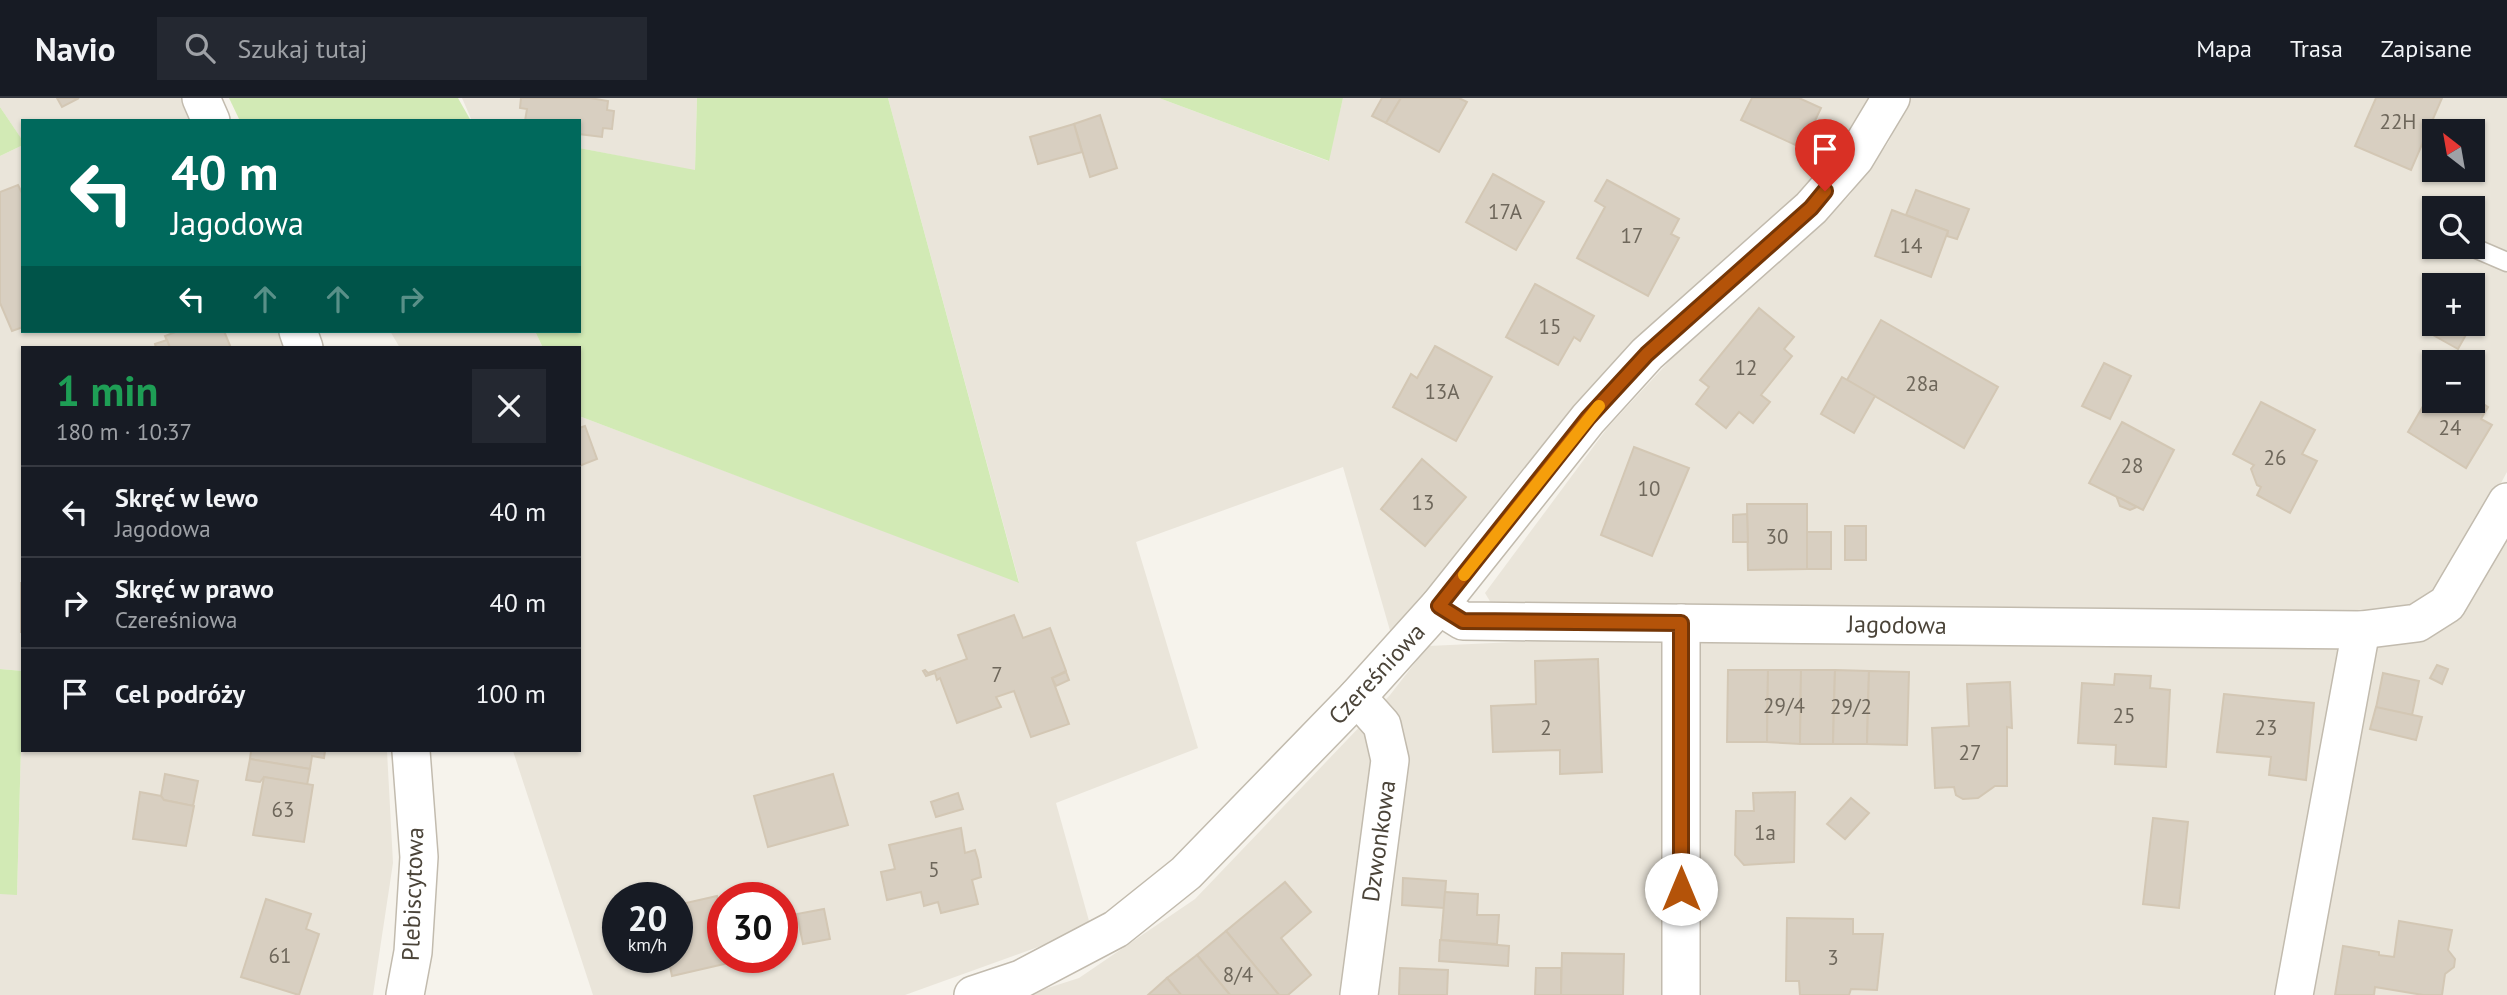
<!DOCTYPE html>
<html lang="pl">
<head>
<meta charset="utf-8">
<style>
	:root { --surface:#171b24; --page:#242831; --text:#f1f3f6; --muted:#9ea1a6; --line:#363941 }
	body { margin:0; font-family:"PT Sans",sans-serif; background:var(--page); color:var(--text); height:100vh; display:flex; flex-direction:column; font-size:26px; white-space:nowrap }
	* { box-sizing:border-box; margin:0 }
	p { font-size:23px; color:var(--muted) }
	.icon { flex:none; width:38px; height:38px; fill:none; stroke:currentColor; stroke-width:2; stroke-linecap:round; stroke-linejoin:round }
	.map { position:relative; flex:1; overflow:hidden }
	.drawer { position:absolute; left:21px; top:248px; width:560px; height:406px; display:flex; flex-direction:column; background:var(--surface); border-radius:0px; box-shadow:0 2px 5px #0004 }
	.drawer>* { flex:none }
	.top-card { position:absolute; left:21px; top:21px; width:560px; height:214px; border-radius:0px; box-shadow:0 2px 5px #0004; background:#00695c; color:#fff; overflow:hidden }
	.needle { width:46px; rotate:329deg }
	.controls { position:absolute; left:2422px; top:21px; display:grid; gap:14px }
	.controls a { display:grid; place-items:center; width:63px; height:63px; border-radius:0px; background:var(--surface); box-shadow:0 2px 5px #0004; font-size:35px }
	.speed { position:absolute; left:602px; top:784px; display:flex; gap:14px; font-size:35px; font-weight:700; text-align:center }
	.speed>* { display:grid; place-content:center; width:91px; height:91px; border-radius:50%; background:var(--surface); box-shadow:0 2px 5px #0004; line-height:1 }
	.speed small { font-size:18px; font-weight:400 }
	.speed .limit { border:10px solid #d22; background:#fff; color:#111 }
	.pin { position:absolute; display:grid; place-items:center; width:60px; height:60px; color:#fff; margin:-72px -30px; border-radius:50% 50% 50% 0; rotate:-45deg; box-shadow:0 0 7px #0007 }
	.pin .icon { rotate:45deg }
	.me { position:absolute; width:77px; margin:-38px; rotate:0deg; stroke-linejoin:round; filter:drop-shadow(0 0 5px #0008) }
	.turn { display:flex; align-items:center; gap:24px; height:147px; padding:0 35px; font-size:32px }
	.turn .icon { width:91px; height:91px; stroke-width:2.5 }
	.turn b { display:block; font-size:49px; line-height:60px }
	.lanes { display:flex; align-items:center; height:66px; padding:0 35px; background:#0003; justify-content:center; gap:35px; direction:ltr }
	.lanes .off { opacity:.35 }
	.round { display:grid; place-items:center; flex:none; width:74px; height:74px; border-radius:0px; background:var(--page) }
	.summary { display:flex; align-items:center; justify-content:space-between; height:119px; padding:0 35px }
	h1 { font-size:42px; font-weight:700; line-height:52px; color:#1e9e55 }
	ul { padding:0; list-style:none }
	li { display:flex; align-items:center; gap:21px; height:91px; padding:0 35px; border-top:2px solid var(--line) }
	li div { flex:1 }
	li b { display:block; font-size:26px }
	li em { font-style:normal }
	header { display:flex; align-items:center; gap:42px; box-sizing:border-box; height:98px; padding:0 35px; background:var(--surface); border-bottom:2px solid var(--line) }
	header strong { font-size:33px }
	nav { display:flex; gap:38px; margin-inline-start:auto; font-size:24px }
	.search { width:490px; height:63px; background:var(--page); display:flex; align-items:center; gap:18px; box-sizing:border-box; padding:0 24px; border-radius:0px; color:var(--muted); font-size:26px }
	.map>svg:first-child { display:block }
	.residential { fill:#eae5da; fill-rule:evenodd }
	.green { fill:#d2eab5 }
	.building { fill:#d8cfc1; stroke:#d3c7b4; stroke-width:2 }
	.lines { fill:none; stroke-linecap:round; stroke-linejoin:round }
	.service-casing { stroke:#c2bbae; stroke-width:21 }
	.minor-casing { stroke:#c2bbae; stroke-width:40 }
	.service { stroke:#fff; stroke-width:18 }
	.minor { stroke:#fff; stroke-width:37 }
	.route-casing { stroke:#753606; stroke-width:18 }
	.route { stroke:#b45309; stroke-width:12 }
	.slow { stroke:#f59e0b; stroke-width:12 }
	.labels { text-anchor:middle; stroke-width:5; stroke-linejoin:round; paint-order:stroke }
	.number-label { font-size:21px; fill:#6e675b }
	.street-label { font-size:24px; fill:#4b4439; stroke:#fff }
</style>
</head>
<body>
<header>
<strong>Navio</strong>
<div class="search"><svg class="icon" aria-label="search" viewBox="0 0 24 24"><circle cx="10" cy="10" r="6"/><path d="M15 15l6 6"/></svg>Szukaj tutaj</div>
<nav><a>Mapa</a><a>Trasa</a><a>Zapisane</a></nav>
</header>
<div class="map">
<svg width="2507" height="897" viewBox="0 0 2507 897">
	<rect width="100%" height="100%" fill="#f6f3ec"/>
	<g class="residential">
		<polygon points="0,0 186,0 196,23 23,23 23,43 0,9"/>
		<polygon points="462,0 697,0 695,73 579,50 579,23 472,23"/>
		<path d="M888,0H1159L1328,63L1343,0H1876L1777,129L1395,550L1343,369L1136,444L1198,650L1056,705L1091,830L905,897H593L513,653H579V318L1019,484ZM618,800H677V859H618ZM723,800H782V859H723Z"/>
		<path d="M1910,0H2507V374L2445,488L2423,507L2357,517L1497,515L1485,495L1608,329L1688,243L1791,153L1849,98L1888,45ZM2434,33H2473V72H2434ZM2434,110H2473V149H2434ZM2434,187H2473V226H2434ZM2434,264H2473V303H2434Z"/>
		<polygon points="23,47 23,233 283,233 290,250 23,250 23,653 387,653 393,765 373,897 0,897 0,796 17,796 23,573 0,571 0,58"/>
		<polygon points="390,233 535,233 543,250 400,250"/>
		<polygon points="2507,433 2507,897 1026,897 1079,880 1195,801 1390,597 1428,548 1651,538 2329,544 2435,537"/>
	</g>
	<g class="green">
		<polygon points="229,0 458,0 471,23 240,23"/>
		<polygon points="697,0 888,0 1019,485 579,318 579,250 543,250 535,233 579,233 579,50 695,72"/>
		<polygon points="1159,0 1343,0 1329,63"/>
		<polygon points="0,9 23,43 23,47 0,58"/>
		<polygon points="0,571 23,573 17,797 0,796"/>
	</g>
	<g class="building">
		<polygon points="57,0 79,0 62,9"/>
		<polygon points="521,0 590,0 608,3 607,12 614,13 612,31 603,30 602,39 579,36 579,23 525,23 527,11 520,10"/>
		<polygon points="1382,0 1401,0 1386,25 1372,18"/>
		<polygon points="1401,0 1459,0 1467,4 1439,54 1386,25"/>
		<polygon points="1752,0 1799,0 1821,10 1802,50 1741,22"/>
		<polygon points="2376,0 2442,0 2411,72 2355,48"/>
		<polygon points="1100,17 1117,70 1090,79 1074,26"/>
		<polygon points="1074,26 1082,54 1038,66 1030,39"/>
		<polygon points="1493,76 1544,104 1516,152 1466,124"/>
		<polygon points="1607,82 1679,121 1671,136 1679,140 1648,198 1577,160 1605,109 1595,103"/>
		<polygon points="18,87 23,97 23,229 12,233 0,205 0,94"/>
		<polygon points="1916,92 1969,111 1957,141 1947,138 1948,133 1906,117"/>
		<polygon points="1892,112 1948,133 1931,179 1875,158"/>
		<polygon points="1535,186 1594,218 1580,243 1574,239 1558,267 1506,239"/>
		<polygon points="1759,210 1794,239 1784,251 1792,258 1761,297 1770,304 1753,325 1739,314 1726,330 1696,306 1709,289 1700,282"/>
		<polygon points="1881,222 1998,289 1964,350 1847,282"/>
		<polygon points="2437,226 2472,226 2458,251 2431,236"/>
		<polygon points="178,233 224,233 231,250 170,250 165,238"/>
		<polygon points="167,242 170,250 156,250 155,246"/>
		<polygon points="1435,248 1492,279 1456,343 1393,309 1411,276 1417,280"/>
		<polygon points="2104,265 2131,278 2110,321 2082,308"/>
		<polygon points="1842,279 1875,298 1854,335 1821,316"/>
		<polygon points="2433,291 2434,303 2473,303 2473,299 2488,309 2481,321 2492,327 2466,370 2408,334"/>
		<polygon points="2261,304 2315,332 2302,356 2317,363 2290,415 2257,397 2261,389 2257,387 2251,371 2254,367 2233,356"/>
		<polygon points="2122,324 2174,352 2143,412 2089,385"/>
		<polygon points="585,328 597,361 579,368 579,330"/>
		<polygon points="1634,349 1689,370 1652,458 1601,437"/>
		<polygon points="1422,361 1466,399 1425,448 1381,411"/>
		<polygon points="2117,400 2120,400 2137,409 2130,412 2120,408"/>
		<polygon points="1747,406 1807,406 1807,471 1748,472"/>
		<polygon points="1747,416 1748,444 1733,444 1733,417"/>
		<rect x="1845" y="428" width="21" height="34"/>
		<rect x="1807" y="434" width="24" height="37"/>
		<polygon points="21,485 23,485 21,535"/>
		<polygon points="1014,517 1023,540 1050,530 1066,573 1052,580 1069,626 1031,639 1014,593 996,599 1001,609 957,625 940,580 937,582 935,575 926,578 923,573 925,572 928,575 967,561 958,537"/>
		<polygon points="1598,561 1602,674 1560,676 1560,652 1493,654 1491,608 1536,606 1535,563"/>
		<polygon points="2437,567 2448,571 2442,586 2430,580"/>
		<polygon points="1728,572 1768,572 1767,644 1727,644"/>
		<polygon points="1768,572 1801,572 1800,646 1767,644"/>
		<polygon points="1801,572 1835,572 1833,646 1800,646"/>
		<polygon points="1835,572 1869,573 1867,646 1833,646"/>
		<polygon points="1869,573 1909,574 1907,647 1867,646"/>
		<polygon points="1066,574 1069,582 1056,588 1052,580"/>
		<polygon points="2383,575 2419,583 2412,617 2376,610"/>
		<polygon points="2115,576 2151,578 2150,590 2170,592 2166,669 2115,666 2116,647 2078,645 2082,585 2114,587"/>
		<polygon points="2010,584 2012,630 2007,629 2007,688 1995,688 1978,700 1963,701 1956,697 1954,689 1935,690 1932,630 1969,628 1967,586"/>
		<polygon points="2224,596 2314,605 2306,682 2269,677 2271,659 2217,654"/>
		<polygon points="2376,609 2422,619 2416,642 2370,631"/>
		<polygon points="251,653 325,653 324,660 312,658 310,671 250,661"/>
		<polygon points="250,661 310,671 307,687 264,679 260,684 246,682"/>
		<polygon points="165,676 198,683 193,708 164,702 161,698"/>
		<polygon points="833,676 848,727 768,749 754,698"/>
		<polygon points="264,679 313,687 304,744 253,737"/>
		<polygon points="140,694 161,698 164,702 194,708 186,748 133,741"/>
		<polygon points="1795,694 1794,764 1744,767 1735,757 1736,713 1754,713 1753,695"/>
		<polygon points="958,695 963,711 936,719 931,704"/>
		<polygon points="1851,700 1869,715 1845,741 1827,726"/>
		<polygon points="2153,720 2188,724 2179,810 2143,806"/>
		<polygon points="961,730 965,755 975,752 978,762 981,779 972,782 978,806 941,815 938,804 924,808 921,794 887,802 881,774 895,771 889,747"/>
		<polygon points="1403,780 1446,783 1444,810 1402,807"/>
		<polygon points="1285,784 1311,814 1281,840 1311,877 1288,897 1279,897 1226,833"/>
		<polygon points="1445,794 1478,796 1477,817 1499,817 1497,846 1441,842"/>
		<polygon points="717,798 723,822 723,859 732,859 733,864 672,878 668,859 677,859 677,807"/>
		<polygon points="266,801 311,816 306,831 319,836 299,897 241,879"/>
		<polygon points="824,811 830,841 803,846 797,816"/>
		<polygon points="1787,820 1853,821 1853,836 1883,836 1877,892 1851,891 1849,897 1800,897 1799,883 1786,883"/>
		<polygon points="2399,823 2452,832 2448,852 2455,861 2454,869 2445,876 2442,897 2423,897 2375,889 2374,897 2335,897 2343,848 2379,854 2379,857 2394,859"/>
		<polygon points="1226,833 1279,897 1230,897 1197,857"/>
		<polygon points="1440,842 1509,848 1508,868 1439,863"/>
		<polygon points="1562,855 1624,856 1623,897 1561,897"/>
		<polygon points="1197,857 1230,897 1181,897 1167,880"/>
		<polygon points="1400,870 1448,872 1447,897 1399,897"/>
		<polygon points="1536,870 1561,870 1561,897 1535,897"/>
		<polygon points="1167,880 1181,897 1148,897"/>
	</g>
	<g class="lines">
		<g class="service-casing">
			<polyline id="service" points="2472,149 2507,164"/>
		</g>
		<g class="minor-casing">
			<g id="minor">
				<polyline points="201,0 211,23"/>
				<polyline points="298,233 304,250"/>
				<polyline points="1439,508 1463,523 2361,532 2417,525 2447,506 2507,404"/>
				<polyline points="1681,525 1681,897"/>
				<polyline points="1357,599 1382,627 1390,662 1359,897"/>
				<polyline points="405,897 413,854 419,759 411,653"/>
				<polyline points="973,897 1021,881 1116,831 1186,775 1357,599 1439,508 1588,321 1647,256 1811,110 1855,60 1891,0"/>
				<polyline points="2294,897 2361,532"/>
			</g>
		</g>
		<use href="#service" class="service"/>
		<use href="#minor" class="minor"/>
	</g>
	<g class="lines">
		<g class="route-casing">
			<polyline id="route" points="1681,791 1681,525 1463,523 1439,508 1588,320 1647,256 1811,110 1825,93"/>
		</g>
		<use href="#route" class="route"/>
		<polyline class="slow" points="1464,477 1599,308"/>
	</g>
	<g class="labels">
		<g class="number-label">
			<text x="2398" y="31">22H</text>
			<text x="1505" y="121">17A</text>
			<text x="1632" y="145">17</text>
			<text x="1911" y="155">14</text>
			<text x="1550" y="236">15</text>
			<text x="1746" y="277">12</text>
			<text x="1922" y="293">28a</text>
			<text x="1442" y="301">13A</text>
			<text x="2450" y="337">24</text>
			<text x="2275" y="367">26</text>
			<text x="2132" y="375">28</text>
			<text x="1649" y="398">10</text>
			<text x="1423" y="412">13</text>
			<text x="1777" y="446">30</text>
			<text x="997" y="584">7</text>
			<text x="1784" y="615">29/4</text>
			<text x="1851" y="616">29/2</text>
			<text x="2124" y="625">25</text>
			<text x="1546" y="637">2</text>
			<text x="2266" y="637">23</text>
			<text x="1970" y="662">27</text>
			<text x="283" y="719">63</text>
			<text x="1765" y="742">1a</text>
			<text x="934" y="779">5</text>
			<text x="280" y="865">61</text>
			<text x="1833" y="867">3</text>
			<text x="1238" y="884">8/4</text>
		</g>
		<g class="street-label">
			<text transform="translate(1897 527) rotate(1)" y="8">Jagodowa</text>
			<text transform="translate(1377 576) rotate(-47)" y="8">Czereśniowa</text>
			<text transform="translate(1379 743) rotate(-82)" y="8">Dzwonkowa</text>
			<text transform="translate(413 796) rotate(-88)" y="8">Plebiscytowa</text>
		</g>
	</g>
</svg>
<div class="controls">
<a><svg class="needle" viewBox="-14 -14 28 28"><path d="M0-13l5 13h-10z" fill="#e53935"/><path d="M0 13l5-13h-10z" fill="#9ea1a6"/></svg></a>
<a><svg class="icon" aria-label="search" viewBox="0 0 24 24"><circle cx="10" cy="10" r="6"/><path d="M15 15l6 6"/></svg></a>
<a>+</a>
<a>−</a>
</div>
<div class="speed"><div>20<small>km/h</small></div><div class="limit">30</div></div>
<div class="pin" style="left:1825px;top:93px;background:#d93025"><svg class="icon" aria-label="arrive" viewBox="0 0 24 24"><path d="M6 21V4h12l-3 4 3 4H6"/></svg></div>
<svg class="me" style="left:1681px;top:791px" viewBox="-20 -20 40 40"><circle r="19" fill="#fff"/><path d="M0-13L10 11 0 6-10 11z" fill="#b45309"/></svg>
<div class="top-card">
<div class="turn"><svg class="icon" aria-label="left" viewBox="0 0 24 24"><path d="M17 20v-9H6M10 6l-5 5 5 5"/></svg><div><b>40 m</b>Jagodowa</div></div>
<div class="lanes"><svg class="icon" aria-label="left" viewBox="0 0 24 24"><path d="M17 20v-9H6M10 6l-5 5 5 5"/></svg><svg class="icon off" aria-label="ahead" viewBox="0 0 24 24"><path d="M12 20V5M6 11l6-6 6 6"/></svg><svg class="icon off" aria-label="ahead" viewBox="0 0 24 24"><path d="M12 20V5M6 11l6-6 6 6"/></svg><svg class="icon off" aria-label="right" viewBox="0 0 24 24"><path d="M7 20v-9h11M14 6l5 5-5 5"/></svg></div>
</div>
<section class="drawer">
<div class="summary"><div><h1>1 min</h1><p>180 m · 10:37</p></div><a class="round"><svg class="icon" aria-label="close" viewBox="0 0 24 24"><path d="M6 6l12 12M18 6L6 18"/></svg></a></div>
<ul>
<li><svg class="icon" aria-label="left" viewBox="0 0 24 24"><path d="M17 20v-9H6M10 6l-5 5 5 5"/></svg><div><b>Skręć w lewo</b><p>Jagodowa</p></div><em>40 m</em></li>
<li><svg class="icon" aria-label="right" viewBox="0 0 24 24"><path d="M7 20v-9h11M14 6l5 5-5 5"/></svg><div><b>Skręć w prawo</b><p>Czereśniowa</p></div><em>40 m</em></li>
<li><svg class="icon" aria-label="arrive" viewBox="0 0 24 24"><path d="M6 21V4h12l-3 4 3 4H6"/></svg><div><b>Cel podróży</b></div><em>100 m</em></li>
</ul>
</section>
</div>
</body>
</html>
